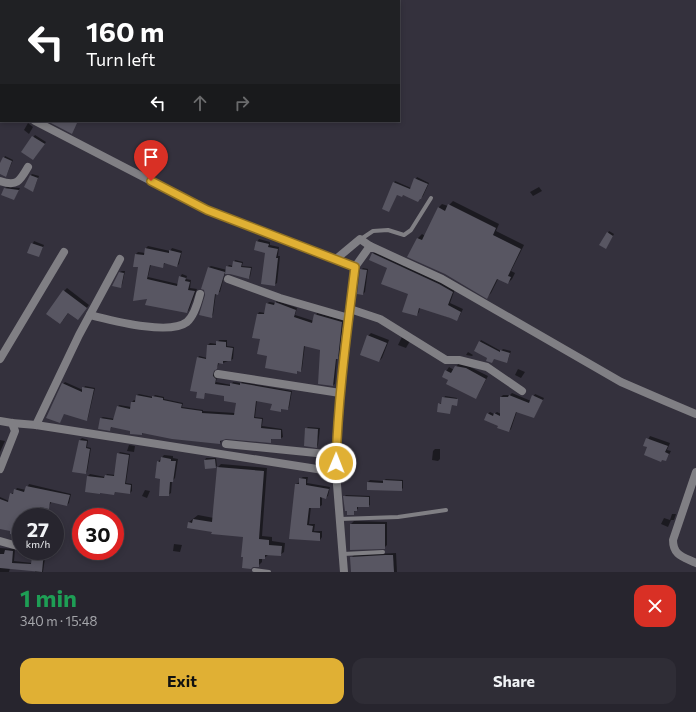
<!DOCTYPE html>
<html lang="en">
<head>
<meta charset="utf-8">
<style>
	:root { --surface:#27252e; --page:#2f2d36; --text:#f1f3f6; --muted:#a4a5aa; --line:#43424a; --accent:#e0b034 }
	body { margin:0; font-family:Commissioner,sans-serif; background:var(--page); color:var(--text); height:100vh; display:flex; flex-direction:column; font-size:15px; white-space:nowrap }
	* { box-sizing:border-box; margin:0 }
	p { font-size:13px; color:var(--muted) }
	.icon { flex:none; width:22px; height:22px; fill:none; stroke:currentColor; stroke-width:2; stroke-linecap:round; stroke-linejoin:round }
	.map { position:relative; height:572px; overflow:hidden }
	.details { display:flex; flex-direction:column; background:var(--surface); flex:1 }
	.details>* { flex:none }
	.guide { position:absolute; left:0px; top:0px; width:400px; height:122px; box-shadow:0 2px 6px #0003,0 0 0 1px var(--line); background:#202124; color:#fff; overflow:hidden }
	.speed { position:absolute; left:12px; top:508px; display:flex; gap:8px; font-size:20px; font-weight:700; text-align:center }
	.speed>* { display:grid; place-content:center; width:52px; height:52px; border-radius:50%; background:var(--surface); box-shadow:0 2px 6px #0003,0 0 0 1px var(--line); line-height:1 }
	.speed small { font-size:10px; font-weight:400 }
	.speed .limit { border:6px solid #d22; background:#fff; color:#111 }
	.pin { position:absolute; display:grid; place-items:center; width:34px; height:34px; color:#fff; margin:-41px -17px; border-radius:50% 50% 50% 0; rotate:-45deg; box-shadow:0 0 4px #0007 }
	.pin .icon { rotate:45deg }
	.me { position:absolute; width:44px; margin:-22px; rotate:1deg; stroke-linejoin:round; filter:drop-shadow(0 0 3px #0008) }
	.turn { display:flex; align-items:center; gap:14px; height:84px; padding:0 20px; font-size:18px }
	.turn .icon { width:52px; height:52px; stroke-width:2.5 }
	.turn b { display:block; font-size:28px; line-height:34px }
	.lanes { display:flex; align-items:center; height:38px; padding:0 20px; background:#0003; justify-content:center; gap:20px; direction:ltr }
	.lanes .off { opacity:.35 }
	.round { display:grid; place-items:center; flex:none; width:42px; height:42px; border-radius:12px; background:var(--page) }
	.overview { display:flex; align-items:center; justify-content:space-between; height:68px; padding:0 20px }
	h1 { font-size:24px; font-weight:700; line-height:30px; color:#1e9e55 }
	.button { display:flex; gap:8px; margin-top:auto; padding:8px 20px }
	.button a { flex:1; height:46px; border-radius:12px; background:var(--accent); color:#111; font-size:16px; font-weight:700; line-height:46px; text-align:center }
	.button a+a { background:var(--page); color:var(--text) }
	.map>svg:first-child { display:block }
	.shadow { fill:#0007 }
	.building { fill:#585662 }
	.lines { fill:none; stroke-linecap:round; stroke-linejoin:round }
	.lane { stroke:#807f84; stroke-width:4 }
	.street { stroke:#807f84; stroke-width:8 }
	.route-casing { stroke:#927222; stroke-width:10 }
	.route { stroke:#e0b034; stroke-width:7 }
</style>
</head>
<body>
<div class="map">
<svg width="696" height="572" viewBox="0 0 696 572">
	<rect width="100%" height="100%" fill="#34313d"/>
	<g class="shadow">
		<polygon points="0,66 1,67 0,79"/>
		<polygon points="28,123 33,127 29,134 24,130"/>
		<polygon points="35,135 46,142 35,157 22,151"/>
		<polygon points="5,156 13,160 7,174 0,173 0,166"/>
		<polygon points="32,174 39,176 33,191 31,175"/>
		<polygon points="417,177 429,183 423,196 421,198 397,194 389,211 394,183 395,181 411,188"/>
		<polygon points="7,187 20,188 14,199 5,188"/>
		<polygon points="539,187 542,191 533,196 530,192"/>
		<polygon points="453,201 499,224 496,231 524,245 511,271 515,273 512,279 508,283 498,279 491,293 487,297 445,273 409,257 418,238 422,234 425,236 438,208 442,204 448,206"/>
		<polygon points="609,231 614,234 607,246 608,233"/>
		<polygon points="259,239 270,242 270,245 279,247 278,256 280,256 277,283 274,285 266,252 257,242"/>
		<polygon points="34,241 44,245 39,256 29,252"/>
		<polygon points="148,246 170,251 172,248 182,251 179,264 177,266 165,263 163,266 151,264 148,277 178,284 180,277 182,274 187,276 186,279 191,280 190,288 197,289 189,310 187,312 148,297 136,254 138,252 145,253 146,248"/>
		<polygon points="376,251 455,289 450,303 463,309 459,317 456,320 420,307 419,312 417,315 409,293 388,268 373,254"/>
		<polygon points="235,260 243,262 242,266 252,267 250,277 249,278 230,273 225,273 220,292 216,293 213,315 211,317 205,290 202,288 209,267 211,266 227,270 227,267 229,265 233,266"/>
		<polygon points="363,268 368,269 365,292 363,294 361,270"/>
		<polygon points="122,271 125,271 122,285 120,287 120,272"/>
		<polygon points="67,288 89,305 78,319 69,312 63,320 64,291"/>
		<polygon points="277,301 297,308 295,315 314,321 317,313 343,320 339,356 337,358 335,384 333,385 321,349 305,345 302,369 301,371 298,370 296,373 268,355 261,338 258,314 259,312 265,313 267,304 269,302 275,303"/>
		<polygon points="371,333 389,340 382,358 379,361 368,336"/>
		<polygon points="402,337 410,341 406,348 398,345"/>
		<polygon points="219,340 227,340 227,346 234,347 233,359 223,363 219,362 218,366 215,369 214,374 217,377 216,382 231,385 233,382 241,383 242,382 292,391 289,408 287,409 282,408 280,411 273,403 257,400 255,417 263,418 262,426 282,429 283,437 281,438 272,438 270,442 226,438 222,439 220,443 143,433 141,434 131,430 112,426 110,430 101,418 103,417 115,419 118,407 119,405 131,407 132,402 134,400 136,401 137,395 139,394 153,397 155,395 164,397 164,399 183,403 182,407 203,410 203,411 235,413 237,402 226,395 206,392 203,398 198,358 199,356 207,358 208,345 210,343 217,344"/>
		<polygon points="481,340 501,351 503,349 511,351 508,360 488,358 475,350"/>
		<polygon points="468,352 473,355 472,356 466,355"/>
		<polygon points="459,363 468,366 488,376 478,395 476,398 443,376 449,367 454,370"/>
		<polygon points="518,369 525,372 521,378 515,375"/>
		<polygon points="65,382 83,390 85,386 95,388 88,418 87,420 64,413 60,422 63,384"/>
		<polygon points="512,393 531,401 535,394 544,398 534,417 517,411 511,429 509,431 499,426 488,414 490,412 494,414 497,412 501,414 501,397 503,395 510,395"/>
		<polygon points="445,396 457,398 456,405 452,404 450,413 439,404 442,403"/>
		<polygon points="308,427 320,428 318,445 317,447 306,429"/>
		<polygon points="650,436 670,443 667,450 671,451 666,460 645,445"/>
		<polygon points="82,438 88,440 87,447 91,448 87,472 85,473 74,471 80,440"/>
		<polygon points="0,440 5,441 0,452"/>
		<polygon points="129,445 135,446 134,452 127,451"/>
		<polygon points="435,449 440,449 440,459 438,461 432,460 433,451"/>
		<polygon points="120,452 130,454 126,483 132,484 132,491 130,493 116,491 114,494 88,476 90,474 105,477 107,474 115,475 118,454"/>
		<polygon points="164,455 173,456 173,458 178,459 175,478 172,481 171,493 168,495 161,478 158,462"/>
		<polygon points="206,458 216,458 217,466 215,467 205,460"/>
		<polygon points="221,464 267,468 262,536 272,537 272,541 285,543 284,552 280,555 268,555 264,558 262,558 262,562 258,566 244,536 213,531 189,522 198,515 214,518 218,467"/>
		<polygon points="303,477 308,477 307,483 330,487 328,496 325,498 322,497 322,505 319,507 311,507 309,524 315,524 314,531 322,531 322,537 320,540 290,538 296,484 300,482 300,479"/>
		<polygon points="386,479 403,480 403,488 401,490 368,482 370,480 383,481"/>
		<polygon points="29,484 71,494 69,503 67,505 52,501 48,508 41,506 38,513 26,517 21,517 21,534 12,530 0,528 0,497 9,501 11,494 14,492 17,488 26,490"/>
		<polygon points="145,490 150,491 147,498 142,496"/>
		<polygon points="346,495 370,496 370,505 368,506 358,506 358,509 355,510 353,514 348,510 345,496"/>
		<polygon points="672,514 676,514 674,520 671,520 668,527 661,524 664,518 670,520"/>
		<polygon points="354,521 387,522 387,545 384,548 351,524"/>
		<polygon points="174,544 182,545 180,552 173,551"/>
		<polygon points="0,548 15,549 14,561 32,563 34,551 46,551 43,572 35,572 35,570 10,568 9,572 0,572"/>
		<polygon points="84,551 99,551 84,554"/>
		<polygon points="396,553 397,572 352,572 351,558 354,555"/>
	</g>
	<g class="building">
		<polygon points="47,121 73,121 77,123 72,134"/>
		<polygon points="32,136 45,144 33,160 21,152"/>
		<polygon points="3,157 12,161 6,177 0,174 0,163"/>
		<polygon points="30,175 38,178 33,192 24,187"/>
		<polygon points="414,178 428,184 421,199 420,199 418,202 403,195 402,197 397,195 389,212 382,209 393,182 410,189"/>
		<polygon points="4,188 19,190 14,200 1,195"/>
		<polygon points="448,204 496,228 493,235 521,249 508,276 511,277 508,284 497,279 487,299 445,274 407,257 417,238 422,240 438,207 445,211"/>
		<polygon points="607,232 613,236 606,249 599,245"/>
		<polygon points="256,241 269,244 268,247 278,249 276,258 278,258 275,286 261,284 265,253 254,250"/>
		<polygon points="31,243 43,247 39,257 27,253"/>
		<polygon points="145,248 169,253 169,250 181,253 177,267 164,263 163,268 150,265 147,279 177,286 179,276 186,278 185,281 190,282 188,290 195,291 187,313 145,305 147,299 133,301 138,267 133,267 135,254 144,255"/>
		<polygon points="372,253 439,284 453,292 448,305 461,312 457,321 450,318 419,308 417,316 402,312 408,294 381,284 387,268 369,260"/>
		<polygon points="233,261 242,263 241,267 251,268 249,279 230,274 225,274 226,266 232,267"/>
		<polygon points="208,267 225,272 218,295 215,294 212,318 199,315 205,295 204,290 201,289"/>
		<polygon points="360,269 367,270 363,295 357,294"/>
		<polygon points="119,272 124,273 121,288 112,286"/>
		<polygon points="63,290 87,308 78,320 68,313 60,324 46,314"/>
		<polygon points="275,302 296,310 294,317 312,323 314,314 342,322 338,359 336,359 333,386 318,384 320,350 304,346 301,372 297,371 297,374 265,368 267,356 257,354 260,339 252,338 257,314 264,314 266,303 274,305"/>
		<polygon points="367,335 387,343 379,362 360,355"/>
		<polygon points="216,341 226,342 226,347 233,348 231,361 223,361 223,364 218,363 217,369 214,371 213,376 216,379 215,384 230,386 230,383 240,385 240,383 291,392 288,410 281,409 281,412 270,410 272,404 256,401 254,418 262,419 261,428 281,430 281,439 271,439 271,443 226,439 220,441 220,444 172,439 142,433 142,435 130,434 130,431 111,427 110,431 98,429 100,418 113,420 117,406 130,409 131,402 135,402 136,395 152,398 152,396 163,398 163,400 182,404 181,408 202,411 202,413 234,415 236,403 224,401 224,396 205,393 204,399 196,398 197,392 190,391 197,357 206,359 207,345 216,345"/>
		<polygon points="479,341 500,352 500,350 510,353 507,363 494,359 492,363 486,361 487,358 474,351"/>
		<polygon points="455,366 466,368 486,379 476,399 446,384 448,380 442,377 445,370 451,373"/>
		<polygon points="62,383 82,392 82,387 94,389 87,421 64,414 60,423 46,418"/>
		<polygon points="509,395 529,403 532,395 543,400 534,418 516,412 509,432 497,428 498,426 484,420 487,413 493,416 494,413 500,416 500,397 508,397"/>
		<polygon points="442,397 458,399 457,406 452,405 450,414 437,412 438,403 441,404"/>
		<polygon points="305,428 318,429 317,448 304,446"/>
		<polygon points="646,438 668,446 665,452 669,454 666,461 662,460 661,462 644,455 647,447 643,446"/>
		<polygon points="79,440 87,441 86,448 90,449 86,474 72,472"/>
		<polygon points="117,453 129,455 125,484 131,485 130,494 115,492 114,495 100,493 100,494 85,492 87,476 104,478 105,475 114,476"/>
		<polygon points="161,457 171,459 171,461 176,461 173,482 170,482 169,496 159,496 160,479 155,478 157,461 160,462"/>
		<polygon points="215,459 216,468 205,469 204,460"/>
		<polygon points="217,467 264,471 259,539 269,540 269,545 282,546 281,556 265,555 265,559 259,559 259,567 253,567 251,569 242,568 243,557 241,557 243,537 211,534 212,532 187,528 188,522 192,523 193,519 212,522"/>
		<polygon points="299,478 306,479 306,485 329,489 326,499 320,497 320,508 309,508 307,525 313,526 312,532 320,533 320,541 289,539 295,484 299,484"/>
		<polygon points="383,480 402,481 402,491 367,490 367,482 383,483"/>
		<polygon points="26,486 70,495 67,506 50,502 49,509 40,507 37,517 21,517 21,536 10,534 10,531 0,529 0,499 8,502 10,493 13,494 14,489 24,492"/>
		<polygon points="343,496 369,497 369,507 357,507 357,511 354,511 354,515 347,515 347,511 345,511"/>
		<polygon points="350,524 385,524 385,549 350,550"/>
		<polygon points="5,550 13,551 12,563 31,564 33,551 44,551 42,572 0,568 0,554 4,554"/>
		<polygon points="385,555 393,555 394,572 351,572 350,557"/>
	</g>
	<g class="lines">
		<g class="lane">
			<polyline points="361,239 373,231 388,230 404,235 411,230 431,198"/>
			<polyline points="340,519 398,517 446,510"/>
			<polyline points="343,554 383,552"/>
			<polyline points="254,570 269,572"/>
		</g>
		<g class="street">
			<polyline points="0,104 1,104"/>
			<polyline points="35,121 207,210 355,267"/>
			<path d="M0,181C17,187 20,181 28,167"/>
			<polyline points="336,259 360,239 370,246"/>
			<polyline points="228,279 280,298 349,318"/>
			<polyline points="350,309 380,319 446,360 459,360 487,367 522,391"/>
			<path d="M90,315C111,320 169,336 187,322C194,316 198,302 200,294"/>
			<polyline points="0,359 64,252"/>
			<polyline points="218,374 340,393"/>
			<polyline points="0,421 12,423 36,425 336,472"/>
			<polyline points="36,425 79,335 120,259"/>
			<polyline points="226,444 336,455"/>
			<polyline points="0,469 15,431 12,423"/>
			<path d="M696,472L673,540C673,556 684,557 696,563"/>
			<polyline points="0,541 21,547"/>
			<polyline points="344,572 336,472 337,431 345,342 355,267 370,246 442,279 621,382 665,401 696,414"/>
		</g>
	</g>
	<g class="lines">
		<g class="route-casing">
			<path id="route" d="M151,181L207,210L355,267C347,332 338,397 336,463"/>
		</g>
		<use href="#route" class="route"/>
	</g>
</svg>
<div class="speed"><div>27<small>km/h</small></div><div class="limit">30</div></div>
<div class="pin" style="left:151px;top:181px;background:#d93025"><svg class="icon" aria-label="arrive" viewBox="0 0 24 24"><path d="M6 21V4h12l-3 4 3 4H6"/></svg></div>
<svg class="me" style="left:336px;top:463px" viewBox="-20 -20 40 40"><circle r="17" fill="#e0b034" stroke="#fff" stroke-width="3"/><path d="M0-11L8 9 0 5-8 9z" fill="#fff"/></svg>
<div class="guide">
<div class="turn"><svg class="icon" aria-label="left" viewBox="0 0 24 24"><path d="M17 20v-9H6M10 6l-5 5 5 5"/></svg><div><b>160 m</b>Turn left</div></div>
<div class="lanes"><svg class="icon" aria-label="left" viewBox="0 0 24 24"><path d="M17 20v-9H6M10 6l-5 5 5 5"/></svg><svg class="icon off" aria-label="ahead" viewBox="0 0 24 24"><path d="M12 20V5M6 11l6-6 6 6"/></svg><svg class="icon off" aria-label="right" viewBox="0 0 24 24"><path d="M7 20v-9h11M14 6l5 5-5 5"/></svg></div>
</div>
</div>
<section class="details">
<div class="overview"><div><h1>1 min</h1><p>340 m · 15:48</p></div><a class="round" style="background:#d93025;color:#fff"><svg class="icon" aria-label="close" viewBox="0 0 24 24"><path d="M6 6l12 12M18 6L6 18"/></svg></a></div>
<div class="button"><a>Exit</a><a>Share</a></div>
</section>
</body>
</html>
